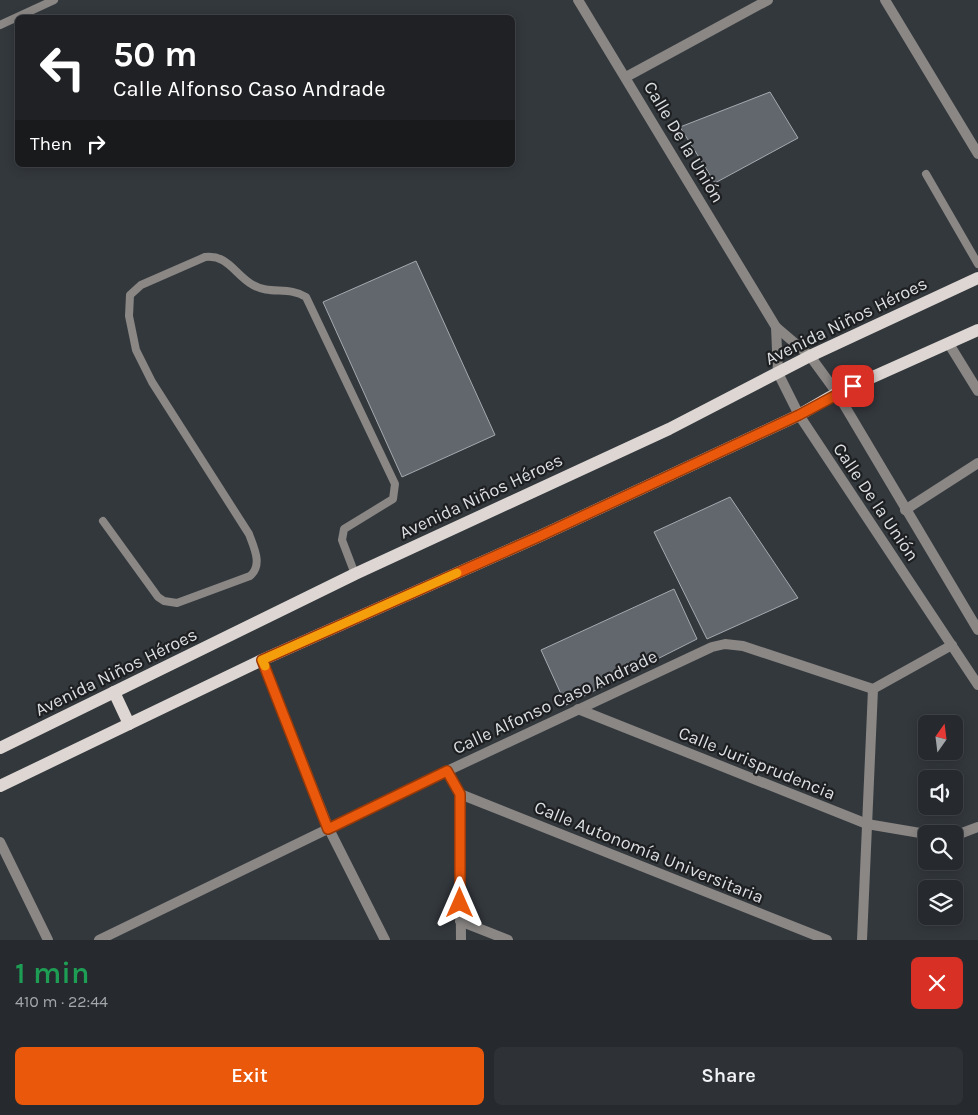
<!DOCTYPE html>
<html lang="en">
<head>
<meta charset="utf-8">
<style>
	:root { --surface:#262a2e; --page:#2e3236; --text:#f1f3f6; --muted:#a4a7aa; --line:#42464a; --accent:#ea580c }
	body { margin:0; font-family:Karla,sans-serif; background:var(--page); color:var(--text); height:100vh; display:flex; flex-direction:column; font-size:19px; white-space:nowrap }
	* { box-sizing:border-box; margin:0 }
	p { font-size:16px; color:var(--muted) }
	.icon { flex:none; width:28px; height:28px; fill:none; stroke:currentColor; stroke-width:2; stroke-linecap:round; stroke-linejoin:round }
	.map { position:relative; height:940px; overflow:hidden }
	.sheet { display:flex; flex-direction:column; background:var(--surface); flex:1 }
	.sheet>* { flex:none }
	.guide { position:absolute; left:15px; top:15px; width:500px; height:152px; border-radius:8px; box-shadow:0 2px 12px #0003,0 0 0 1px var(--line); background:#202124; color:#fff; overflow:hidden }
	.needle { width:32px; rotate:14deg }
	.controls { position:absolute; left:918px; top:715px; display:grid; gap:10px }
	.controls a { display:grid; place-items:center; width:45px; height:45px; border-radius:8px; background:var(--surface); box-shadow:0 2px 12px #0003,0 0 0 1px var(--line); font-size:25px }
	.pin { position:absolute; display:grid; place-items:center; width:42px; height:42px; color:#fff; margin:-21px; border-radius:10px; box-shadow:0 2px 8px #0006 }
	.me { position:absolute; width:55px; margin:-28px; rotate:0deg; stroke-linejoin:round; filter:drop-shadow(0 0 4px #0008) }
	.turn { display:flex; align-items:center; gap:18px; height:105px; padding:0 15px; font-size:22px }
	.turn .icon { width:65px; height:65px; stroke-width:2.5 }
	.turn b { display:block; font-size:35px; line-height:42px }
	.then { display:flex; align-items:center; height:48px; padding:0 15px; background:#0003; gap:10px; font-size:19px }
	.round { display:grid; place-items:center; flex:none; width:52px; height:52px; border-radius:8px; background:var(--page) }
	.overview { display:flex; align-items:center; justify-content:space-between; height:85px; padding:0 15px }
	h1 { font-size:30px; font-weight:600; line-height:38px; color:#1e9e55 }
	.primary-button { display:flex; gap:10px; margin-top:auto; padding:10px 15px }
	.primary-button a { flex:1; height:58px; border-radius:8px; background:var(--accent); color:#fff; font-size:20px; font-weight:600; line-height:58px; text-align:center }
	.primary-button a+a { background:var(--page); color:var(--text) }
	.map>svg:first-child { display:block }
	.building { fill:#62676d; stroke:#a4aab0 }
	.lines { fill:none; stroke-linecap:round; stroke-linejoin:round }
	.lane { stroke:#8a8785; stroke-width:8 }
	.street { stroke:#8a8785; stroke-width:10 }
	.primary { stroke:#ddd6d2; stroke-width:12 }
	.route-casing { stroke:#983908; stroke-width:12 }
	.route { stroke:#ea580c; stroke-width:9 }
	.slow { stroke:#f59e0b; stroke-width:9 }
	.labels { text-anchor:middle; stroke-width:4.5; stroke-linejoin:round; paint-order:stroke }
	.street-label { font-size:18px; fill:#dbdfe2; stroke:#1d1f21 }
</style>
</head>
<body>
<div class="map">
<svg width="978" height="940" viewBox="0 0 978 940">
	<rect width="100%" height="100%" fill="#33383d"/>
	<g class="building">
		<polygon points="770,92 798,138 715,183 680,127"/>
		<polygon points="416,261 495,435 402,477 323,302"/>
		<polygon points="730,497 798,598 707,639 654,532"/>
		<polygon points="674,589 697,639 566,705 541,650"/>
	</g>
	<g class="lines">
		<g class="lane">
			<polyline points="0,25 54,0"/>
			<polyline points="926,174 978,264"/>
			<path d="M103,521L158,597L164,601L177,603L250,576C263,565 254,548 249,534L152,382L136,350L129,316L130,295L141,285L205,257C228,254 235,275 253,285C270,295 289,286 306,297L395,484L393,499L344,529L342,540L355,574"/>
		</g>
		<g class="street">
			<polyline points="578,0 776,327 810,356 837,393 978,630"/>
			<polyline points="885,0 978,154"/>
			<polyline points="626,77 768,0"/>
			<polyline points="776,327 778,373 799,415 978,685"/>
			<polyline points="949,344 978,391"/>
			<polyline points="905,510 978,463"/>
			<polyline points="262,660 329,829 385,940"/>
			<polyline points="578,709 867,824 926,834"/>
			<polyline points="447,771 460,794 461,940"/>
			<polyline points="460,794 827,940"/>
			<polyline points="954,836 978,827"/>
			<polyline points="0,842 48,940"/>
			<polyline points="460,921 508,940"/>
			<polyline points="99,940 447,771 712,647 725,644 743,646 873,689 952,645"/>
			<polyline points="862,940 873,689"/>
		</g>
		<g class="primary">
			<polyline points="114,692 129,724"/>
			<polyline points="0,748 355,574 669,429 810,356 978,278"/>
			<polyline points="0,786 262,660 538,537 799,415 837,393 978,330"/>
		</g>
	</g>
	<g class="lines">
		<g class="route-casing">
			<polyline id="route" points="460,903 460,794 447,771 328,829 262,660 538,537 799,415 853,386"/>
		</g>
		<use href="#route" class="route"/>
		<polyline class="slow" points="265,666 262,660 457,573"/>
	</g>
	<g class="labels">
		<g class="street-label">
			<text transform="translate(684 142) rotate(59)" y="6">Calle De la Unión</text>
			<text transform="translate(846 321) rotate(-26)" y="6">Avenida Niños Héroes</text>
			<text transform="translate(481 496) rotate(-25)" y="6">Avenida Niños Héroes</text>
			<text transform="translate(876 502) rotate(56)" y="6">Calle De la Unión</text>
			<text transform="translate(116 672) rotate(-26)" y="6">Avenida Niños Héroes</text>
			<text transform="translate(555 702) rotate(-25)" y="6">Calle Alfonso Caso Andrade</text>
			<text transform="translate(757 763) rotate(22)" y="6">Calle Jurisprudencia</text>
			<text transform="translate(649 852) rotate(22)" y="6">Calle Autonomía Universitaria</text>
		</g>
	</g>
</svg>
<div class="controls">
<a><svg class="needle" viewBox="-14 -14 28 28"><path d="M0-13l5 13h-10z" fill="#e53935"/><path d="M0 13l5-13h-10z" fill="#a4a7aa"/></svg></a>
<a><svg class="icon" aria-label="sound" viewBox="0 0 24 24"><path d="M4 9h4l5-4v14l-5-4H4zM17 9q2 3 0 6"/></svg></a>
<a><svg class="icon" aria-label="search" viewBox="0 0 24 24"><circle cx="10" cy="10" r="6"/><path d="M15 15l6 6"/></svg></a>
<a><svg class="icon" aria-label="layers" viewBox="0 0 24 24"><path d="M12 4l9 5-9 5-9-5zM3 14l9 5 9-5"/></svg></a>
</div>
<div class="pin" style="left:853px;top:386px;background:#d93025"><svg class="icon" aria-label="arrive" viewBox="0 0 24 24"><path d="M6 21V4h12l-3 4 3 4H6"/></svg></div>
<svg class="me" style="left:460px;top:903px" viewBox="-20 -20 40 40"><path d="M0-17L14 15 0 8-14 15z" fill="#ea580c" stroke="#fff" stroke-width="4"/></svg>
<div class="guide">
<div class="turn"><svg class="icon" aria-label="left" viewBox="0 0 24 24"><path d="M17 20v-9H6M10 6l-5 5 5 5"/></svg><div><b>50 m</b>Calle Alfonso Caso Andrade</div></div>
<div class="then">Then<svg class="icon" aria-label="right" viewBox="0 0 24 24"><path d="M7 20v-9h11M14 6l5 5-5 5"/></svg></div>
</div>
</div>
<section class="sheet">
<div class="overview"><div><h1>1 min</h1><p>410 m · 22:44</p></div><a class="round" style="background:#d93025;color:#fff"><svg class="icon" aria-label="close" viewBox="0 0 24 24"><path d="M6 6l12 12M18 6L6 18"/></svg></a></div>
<div class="primary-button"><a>Exit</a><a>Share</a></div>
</section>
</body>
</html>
